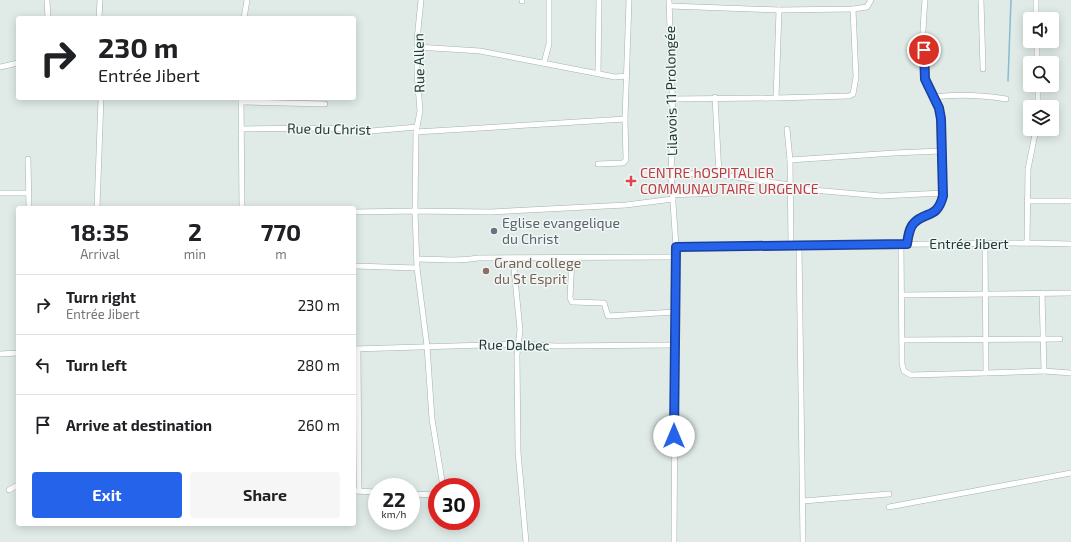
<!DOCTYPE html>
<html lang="en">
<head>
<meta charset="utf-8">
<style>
	:root { --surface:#fff; --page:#f6f6f6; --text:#202124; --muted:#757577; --line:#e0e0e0; --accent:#2563eb }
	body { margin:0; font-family:"Exo 2",sans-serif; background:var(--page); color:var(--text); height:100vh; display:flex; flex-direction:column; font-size:15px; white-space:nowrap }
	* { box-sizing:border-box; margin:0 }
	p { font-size:13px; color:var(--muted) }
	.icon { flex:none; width:22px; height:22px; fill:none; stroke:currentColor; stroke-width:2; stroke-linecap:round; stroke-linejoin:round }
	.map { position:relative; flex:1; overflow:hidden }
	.drawer { position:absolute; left:16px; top:206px; width:340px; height:320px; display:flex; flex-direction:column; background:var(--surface); border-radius:4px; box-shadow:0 2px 10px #0003 }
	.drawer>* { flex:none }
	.guide { position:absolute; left:16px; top:16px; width:340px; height:84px; border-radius:4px; box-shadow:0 2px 10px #0003; background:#fff; color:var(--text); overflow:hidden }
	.controls { position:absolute; left:1023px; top:12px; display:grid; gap:8px }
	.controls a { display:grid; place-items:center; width:36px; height:36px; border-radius:4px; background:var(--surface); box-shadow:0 2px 10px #0003; font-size:20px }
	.speed { position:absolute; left:368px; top:478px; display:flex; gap:8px; font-size:20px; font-weight:700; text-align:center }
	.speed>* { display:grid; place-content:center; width:52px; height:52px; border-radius:50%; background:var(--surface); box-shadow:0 2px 10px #0003; line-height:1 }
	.speed small { font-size:10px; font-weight:400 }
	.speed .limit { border:6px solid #d22; background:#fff; color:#111 }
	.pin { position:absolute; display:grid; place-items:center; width:34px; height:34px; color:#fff; margin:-17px; border:2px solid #fff; border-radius:50%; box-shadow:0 1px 4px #0007 }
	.me { position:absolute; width:44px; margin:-22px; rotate:0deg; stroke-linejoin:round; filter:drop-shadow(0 0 3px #0008) }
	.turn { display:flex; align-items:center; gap:14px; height:84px; padding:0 16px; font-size:18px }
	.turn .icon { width:52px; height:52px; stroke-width:2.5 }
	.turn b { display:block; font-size:28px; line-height:34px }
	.eta { display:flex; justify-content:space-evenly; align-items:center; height:68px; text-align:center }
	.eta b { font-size:24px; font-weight:700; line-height:28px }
	.primary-button { display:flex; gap:8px; margin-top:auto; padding:8px 16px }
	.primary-button a { flex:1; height:46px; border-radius:4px; background:var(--accent); color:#fff; font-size:16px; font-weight:700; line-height:46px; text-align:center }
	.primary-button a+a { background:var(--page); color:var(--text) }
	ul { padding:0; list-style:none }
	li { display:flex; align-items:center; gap:12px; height:60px; padding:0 16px; border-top:1px solid var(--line) }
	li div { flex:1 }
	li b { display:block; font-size:15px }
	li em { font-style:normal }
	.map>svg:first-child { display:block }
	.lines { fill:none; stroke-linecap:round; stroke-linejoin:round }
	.stream { stroke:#89bacf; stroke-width:1.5 }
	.street-casing { stroke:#a3b2af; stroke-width:6 }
	.street { stroke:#fff; stroke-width:5 }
	.route-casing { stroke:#184099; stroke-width:10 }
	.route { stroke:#2563eb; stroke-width:7 }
	.health-dot { fill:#e0444e; stroke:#f0f7f5; stroke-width:1.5 }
	.worship-dot { fill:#6b7280; stroke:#f0f7f5; stroke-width:1.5 }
	.education-dot { fill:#8d6e63; stroke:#f0f7f5; stroke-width:1.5 }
	.labels { text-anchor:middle; stroke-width:3; stroke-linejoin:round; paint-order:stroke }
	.street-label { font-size:14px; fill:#213a37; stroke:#f0f7f5 }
	.health-label { font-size:14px; fill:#be3a42; stroke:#f0f7f5; text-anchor:start }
	.worship-label { font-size:14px; fill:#5b616d; stroke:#f0f7f5; text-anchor:start }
	.education-label { font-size:14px; fill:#785e54; stroke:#f0f7f5; text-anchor:start }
</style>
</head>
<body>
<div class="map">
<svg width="1071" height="542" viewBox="0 0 1071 542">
	<rect width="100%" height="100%" fill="#e0ebe7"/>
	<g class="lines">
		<polyline class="stream" points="1008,81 1011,0"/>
		<g class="street-casing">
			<g id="street">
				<polyline points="47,0 48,18"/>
				<polyline points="421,0 417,40 417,73 420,111 416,132 415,211 417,268 427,346 432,419 443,487"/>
				<polyline points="669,0 673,118 671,173 676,247 674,542"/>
				<polyline points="981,0 983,69"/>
				<polyline points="522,1 522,0"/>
				<polyline points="670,6 779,10 853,9 867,7 871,0"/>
				<polyline points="99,18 100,0"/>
				<polyline points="244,18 247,0"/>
				<polyline points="1036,19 1036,0"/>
				<polyline points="1037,41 1037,63"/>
				<polyline points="417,47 480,51 615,77 627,76"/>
				<polyline points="544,63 549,44 549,0"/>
				<polyline points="0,67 18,63"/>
				<polyline points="598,73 599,0"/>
				<polyline points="715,97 719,175"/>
				<path d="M933,97C959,94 981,95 1006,99"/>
				<polyline points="241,98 242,208"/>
				<polyline points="776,98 849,96 853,94 856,77 853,9"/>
				<polyline points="672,99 776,98 779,10"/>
				<polyline points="241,102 325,104"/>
				<polyline points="1038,107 1038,85"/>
				<polyline points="241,129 327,128 371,131 417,127"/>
				<polyline points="787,129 790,160 791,246"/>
				<polyline points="416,132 625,119 629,0"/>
				<polyline points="28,159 29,208"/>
				<polyline points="790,160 894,153 941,151"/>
				<polyline points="598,164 623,163 626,160 625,119"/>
				<polyline points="671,173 723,175 790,185"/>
				<polyline points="790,188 881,196 943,193"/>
				<polyline points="0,193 28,193"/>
				<polyline points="672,195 715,193"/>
				<polyline points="1027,201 1071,201"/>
				<polyline points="97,208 101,98"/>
				<polyline points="354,212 415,211 490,212 626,205 673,199"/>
				<polyline points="1027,243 1028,169 1036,129"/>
				<polyline points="901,244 902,364 904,371 911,375 986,373 985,244"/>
				<path d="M907,244C908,237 909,228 914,223C926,211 937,219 943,196L941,119C938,105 928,92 925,78C921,53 923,25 925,0"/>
				<polyline points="799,246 803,542"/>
				<polyline points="676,247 1027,243 1071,244"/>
				<polyline points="513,258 520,330 517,355 518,452 526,542"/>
				<polyline points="572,258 570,298 572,302 604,303 608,316 675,312"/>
				<path d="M417,259C438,259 457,262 478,258L675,257"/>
				<polyline points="354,266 417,268"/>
				<polyline points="902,295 1071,293"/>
				<polyline points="902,340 1060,339"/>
				<polyline points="354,349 519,344 556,346 674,345"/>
				<polyline points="358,349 359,490"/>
				<polyline points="0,354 18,353"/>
				<polyline points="1044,371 1071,373"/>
				<polyline points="986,373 1044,371 1042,293"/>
				<polyline points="9,490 18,485"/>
				<polyline points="354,491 377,492"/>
				<polyline points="411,494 437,495"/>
				<polyline points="803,501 889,494"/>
				<polyline points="889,507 1071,473"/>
				<polyline points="446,521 446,522"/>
			</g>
		</g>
		<use href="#street" class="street"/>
	</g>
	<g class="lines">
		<g class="route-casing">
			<path id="route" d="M674,436L676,247L907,244C908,237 909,228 914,223C926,211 937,219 943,196L941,119L939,108L925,79L924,50"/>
		</g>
		<use href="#route" class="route"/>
	</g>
	<path class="health-dot" d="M629 175h4v4h4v4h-4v4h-4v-4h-4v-4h4z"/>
	<circle class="worship-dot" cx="494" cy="231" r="4"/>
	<circle class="education-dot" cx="486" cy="271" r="4"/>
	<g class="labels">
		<g class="street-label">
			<text transform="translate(419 63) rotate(-91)" y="5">Rue Allen</text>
			<text transform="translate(671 91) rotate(-91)" y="5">Lilavois 11 Prolongée</text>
			<text transform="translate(329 129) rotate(1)" y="5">Rue du Christ</text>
			<text x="969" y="249">Entrée Jibert</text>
			<text transform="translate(514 345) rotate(1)" y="5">Rue Dalbec</text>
		</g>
		<g class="health-label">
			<text x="640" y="178">CENTRE hOSPITALIER<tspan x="640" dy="16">COMMUNAUTAIRE URGENCE</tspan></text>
		</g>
		<g class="worship-label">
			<text x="502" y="228">Eglise evangelique<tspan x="502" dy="16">du Christ</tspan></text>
		</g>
		<g class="education-label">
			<text x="494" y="268">Grand college<tspan x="494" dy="16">du St Esprit</tspan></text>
		</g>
	</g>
</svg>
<div class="controls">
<a><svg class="icon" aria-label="sound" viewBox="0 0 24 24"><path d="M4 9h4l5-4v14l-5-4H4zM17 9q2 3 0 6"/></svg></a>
<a><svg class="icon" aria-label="search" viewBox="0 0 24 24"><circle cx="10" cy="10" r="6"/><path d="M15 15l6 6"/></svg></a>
<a><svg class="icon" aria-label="layers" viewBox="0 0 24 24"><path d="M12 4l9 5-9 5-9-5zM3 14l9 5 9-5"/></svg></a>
</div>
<div class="speed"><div>22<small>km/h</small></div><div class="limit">30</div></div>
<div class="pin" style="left:924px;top:50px;background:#d93025"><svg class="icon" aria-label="arrive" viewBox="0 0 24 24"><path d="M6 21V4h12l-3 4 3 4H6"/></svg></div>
<svg class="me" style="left:674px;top:436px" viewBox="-20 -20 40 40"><circle r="19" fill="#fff"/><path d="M0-13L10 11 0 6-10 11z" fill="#2563eb"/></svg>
<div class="guide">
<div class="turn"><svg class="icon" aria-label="right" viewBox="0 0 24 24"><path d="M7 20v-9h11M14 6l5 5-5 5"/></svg><div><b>230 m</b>Entrée Jibert</div></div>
</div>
<section class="drawer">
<div class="eta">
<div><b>18:35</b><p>Arrival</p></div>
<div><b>2</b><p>min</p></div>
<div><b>770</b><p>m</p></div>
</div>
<ul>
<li><svg class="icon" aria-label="right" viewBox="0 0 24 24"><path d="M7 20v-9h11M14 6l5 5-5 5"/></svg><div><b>Turn right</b><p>Entrée Jibert</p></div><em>230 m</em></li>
<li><svg class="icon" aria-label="left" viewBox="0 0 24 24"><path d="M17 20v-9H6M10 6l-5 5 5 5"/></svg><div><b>Turn left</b></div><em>280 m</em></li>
<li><svg class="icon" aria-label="arrive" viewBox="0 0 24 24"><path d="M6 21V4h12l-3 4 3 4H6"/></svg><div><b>Arrive at destination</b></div><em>260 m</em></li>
</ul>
<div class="primary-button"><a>Exit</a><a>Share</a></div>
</section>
</div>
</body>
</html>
